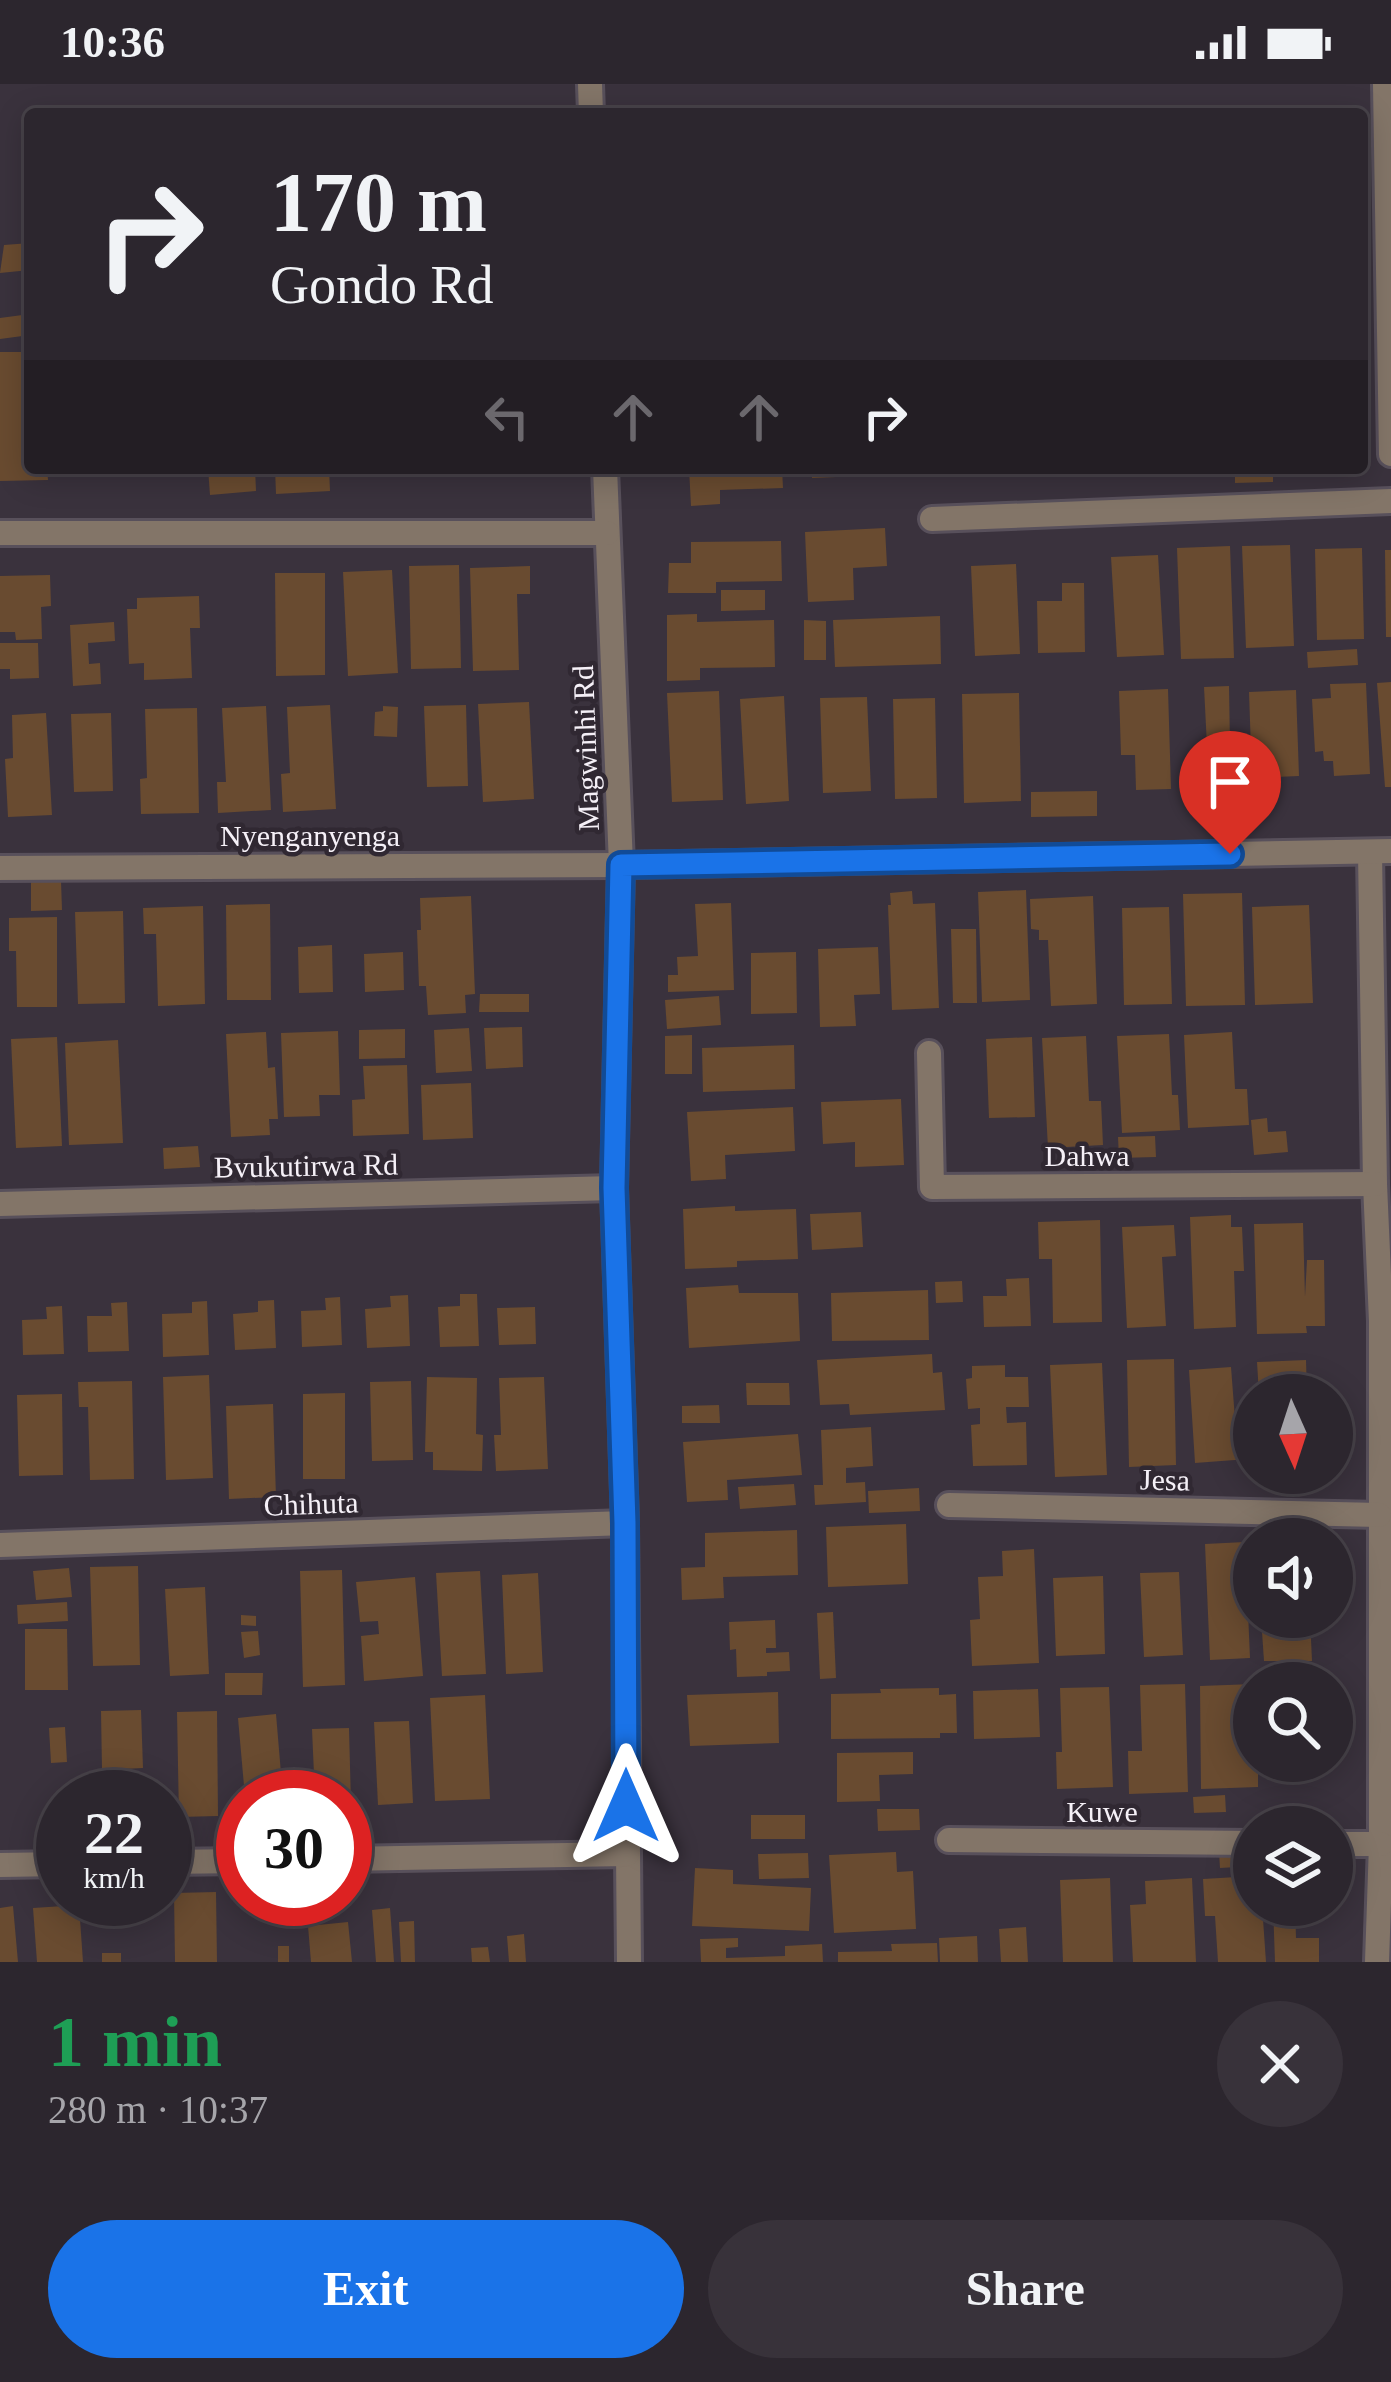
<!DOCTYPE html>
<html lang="en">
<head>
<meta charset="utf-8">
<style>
	:root { --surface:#2c262e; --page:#38323a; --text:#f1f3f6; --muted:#a6a5aa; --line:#48434a; --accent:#1a73e8 }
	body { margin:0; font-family:"Times New Roman",serif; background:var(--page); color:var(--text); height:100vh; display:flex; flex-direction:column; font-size:45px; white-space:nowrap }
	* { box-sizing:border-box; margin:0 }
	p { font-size:39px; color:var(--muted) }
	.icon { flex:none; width:66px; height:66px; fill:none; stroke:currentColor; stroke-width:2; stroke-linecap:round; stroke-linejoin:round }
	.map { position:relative; height:1878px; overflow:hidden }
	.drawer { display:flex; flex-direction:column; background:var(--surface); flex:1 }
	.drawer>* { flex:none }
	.hud { position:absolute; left:24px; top:24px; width:1344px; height:366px; border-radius:12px; box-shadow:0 6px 30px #0003,0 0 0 3px var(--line); background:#2c262e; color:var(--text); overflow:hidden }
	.needle { width:78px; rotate:177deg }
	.controls { position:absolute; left:1233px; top:1290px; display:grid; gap:24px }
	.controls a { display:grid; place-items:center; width:120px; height:120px; border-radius:50%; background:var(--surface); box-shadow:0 6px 30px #0003,0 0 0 3px var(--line); font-size:60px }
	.speed { position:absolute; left:36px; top:1686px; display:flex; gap:24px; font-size:60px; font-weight:700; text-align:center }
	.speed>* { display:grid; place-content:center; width:156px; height:156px; border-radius:50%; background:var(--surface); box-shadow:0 6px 30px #0003,0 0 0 3px var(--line); line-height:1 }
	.speed small { font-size:30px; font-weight:400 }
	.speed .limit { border:18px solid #d22; background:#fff; color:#111 }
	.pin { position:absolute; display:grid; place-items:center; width:102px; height:102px; color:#fff; margin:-123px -51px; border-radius:50% 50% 50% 0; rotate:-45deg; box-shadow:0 0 12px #0007 }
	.pin .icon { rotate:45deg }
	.me { position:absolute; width:132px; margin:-66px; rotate:0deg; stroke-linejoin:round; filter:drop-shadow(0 0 9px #0008) }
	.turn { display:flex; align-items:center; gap:42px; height:252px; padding:0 48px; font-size:54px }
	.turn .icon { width:156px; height:156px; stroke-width:2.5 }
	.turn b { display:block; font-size:84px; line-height:102px }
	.lanes { display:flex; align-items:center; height:114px; padding:0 48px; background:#0003; justify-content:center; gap:60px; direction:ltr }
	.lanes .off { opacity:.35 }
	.round { display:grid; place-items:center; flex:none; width:126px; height:126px; border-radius:63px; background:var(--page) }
	.overview { display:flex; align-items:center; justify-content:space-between; height:204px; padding:0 48px }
	h1 { font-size:72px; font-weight:700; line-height:90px; color:#1e9e55 }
	.button { display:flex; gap:24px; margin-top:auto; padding:24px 48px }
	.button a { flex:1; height:138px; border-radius:72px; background:var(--accent); color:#fff; font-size:48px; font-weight:700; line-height:138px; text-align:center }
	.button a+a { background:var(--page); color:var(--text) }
	.status { display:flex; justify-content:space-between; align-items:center; height:84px; padding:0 60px; background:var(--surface); direction:ltr }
	.status svg { height:33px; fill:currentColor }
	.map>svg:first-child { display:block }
	.building { fill:#694b30 }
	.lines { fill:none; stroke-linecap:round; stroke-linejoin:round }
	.minor-casing { stroke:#58505b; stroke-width:30 }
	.minor { stroke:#837568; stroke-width:24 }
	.route-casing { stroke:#114b97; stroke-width:30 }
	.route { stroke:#1a73e8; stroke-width:21 }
	.labels { text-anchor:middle; stroke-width:9; stroke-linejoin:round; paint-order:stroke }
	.street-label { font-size:30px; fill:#f5f0f7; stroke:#302832 }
</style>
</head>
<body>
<div class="status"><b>10:36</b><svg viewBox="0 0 49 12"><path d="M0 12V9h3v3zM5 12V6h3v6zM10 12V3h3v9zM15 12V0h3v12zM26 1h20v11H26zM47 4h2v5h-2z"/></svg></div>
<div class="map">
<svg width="1391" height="1878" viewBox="0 0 1391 1878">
	<rect width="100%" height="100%" fill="#3a323d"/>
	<g class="building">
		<polygon points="30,159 30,186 0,189 4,161"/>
		<polygon points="30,230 30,251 0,255 0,234"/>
		<polygon points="0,268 30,268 30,384 47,384 48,396 0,397"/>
		<polygon points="141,384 195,384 195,391 142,393"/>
		<polygon points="208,384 255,384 256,407 210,411"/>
		<polygon points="275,384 329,384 330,407 276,410"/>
		<polygon points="689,384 782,384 783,404 720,406 720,420 691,422"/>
		<polygon points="812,384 884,384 885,391 812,394"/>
		<polygon points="1235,384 1273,384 1273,398 1235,399"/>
		<polygon points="885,444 887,482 853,484 854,516 808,518 805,448"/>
		<polygon points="781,457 782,497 716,498 716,509 668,509 669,479 691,479 691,458"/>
		<polygon points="1290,461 1294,562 1246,564 1242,462"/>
		<polygon points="1230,462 1234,574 1181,575 1177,464"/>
		<polygon points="1362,464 1364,555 1317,556 1315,465"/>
		<polygon points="1385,466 1391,466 1391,553 1386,553"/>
		<polygon points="1158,471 1164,571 1117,573 1111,473"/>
		<polygon points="1016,480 1020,570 975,572 971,482"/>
		<polygon points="459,481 461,584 411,585 409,482"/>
		<polygon points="530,482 530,510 517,510 519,586 473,587 470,484"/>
		<polygon points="392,486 398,589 348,592 343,488"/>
		<polygon points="275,489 325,489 325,591 276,592"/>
		<polygon points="50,491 51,522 41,523 42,555 16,556 15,548 0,548 0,492"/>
		<polygon points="1062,499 1084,499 1085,568 1038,569 1037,517 1062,517"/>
		<polygon points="721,506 765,506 765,526 721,527"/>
		<polygon points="199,512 200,544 190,544 192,594 144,596 144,579 129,580 127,525 137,525 137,514"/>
		<polygon points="697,530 697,538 774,536 775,583 700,584 700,596 667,597 667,531"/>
		<polygon points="940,532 941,580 835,583 833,536"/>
		<polygon points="804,536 826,537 826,576 804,576"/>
		<polygon points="114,538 115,557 88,559 89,580 100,579 101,600 73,602 70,541"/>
		<polygon points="0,559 38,559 39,594 10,595 10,585 0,585"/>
		<polygon points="1357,565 1358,581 1308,584 1307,568"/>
		<polygon points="1391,598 1391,703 1385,703 1377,599"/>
		<polygon points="1366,599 1370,690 1334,692 1333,677 1324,677 1323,667 1315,668 1312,615 1331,614 1330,600"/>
		<polygon points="1229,602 1230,662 1207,662 1204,603"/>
		<polygon points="1168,605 1171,705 1136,706 1135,671 1121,671 1119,607"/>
		<polygon points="1296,606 1299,692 1252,694 1249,608"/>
		<polygon points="719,607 723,716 672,718 667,609"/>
		<polygon points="1019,609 1021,717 964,719 962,610"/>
		<polygon points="784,612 789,717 746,720 740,615"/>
		<polygon points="867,613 871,707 823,709 820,614"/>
		<polygon points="935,614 937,714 895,715 893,615"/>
		<polygon points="529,618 534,715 483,718 478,620"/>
		<polygon points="330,621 336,725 283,728 281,690 290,689 287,623"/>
		<polygon points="466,621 468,702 427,703 424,622"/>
		<polygon points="266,622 271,726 218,729 217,698 226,698 222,624"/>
		<polygon points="383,622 398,623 397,653 374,652 375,628 383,627"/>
		<polygon points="197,624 199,729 141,730 140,695 147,694 145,625"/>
		<polygon points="46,629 52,731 8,733 5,675 13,674 12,631"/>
		<polygon points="111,629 113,707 74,708 71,630"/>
		<polygon points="1097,707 1097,732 1031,733 1031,708"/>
		<polygon points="61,797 62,826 31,827 31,798"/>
		<polygon points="1026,806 1030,916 982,918 978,808"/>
		<polygon points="912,807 913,820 935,819 939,924 892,926 888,821 891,821 890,809"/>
		<polygon points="1242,809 1245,921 1186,922 1183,810"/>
		<polygon points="471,812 475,910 465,911 466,929 428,931 426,902 419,902 417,846 421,846 420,814"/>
		<polygon points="1093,812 1097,920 1051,922 1048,856 1039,856 1039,846 1031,845 1030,815"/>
		<polygon points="731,819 734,906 668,908 668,891 678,891 677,873 698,872 695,820"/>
		<polygon points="270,820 271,916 227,916 226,821"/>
		<polygon points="1309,821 1313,919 1255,921 1252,823"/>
		<polygon points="203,822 205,920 158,922 156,850 144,850 143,824"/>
		<polygon points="1169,823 1172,920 1124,921 1122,824"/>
		<polygon points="123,827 125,919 78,920 75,828"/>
		<polygon points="57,833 57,923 17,923 16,867 9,867 9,834"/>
		<polygon points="951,845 976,845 977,919 953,919"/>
		<polygon points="332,861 333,908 299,909 298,863"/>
		<polygon points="878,863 880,910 854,911 856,942 820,943 818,865"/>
		<polygon points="403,868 404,906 365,908 364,870"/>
		<polygon points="796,868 797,929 751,930 751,869"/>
		<polygon points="480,910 529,910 529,928 479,928"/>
		<polygon points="719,912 721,941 667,945 665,916"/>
		<polygon points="522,943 523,983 486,985 484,944"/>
		<polygon points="469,944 472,987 436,989 434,946"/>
		<polygon points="405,945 405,974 359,975 359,946"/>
		<polygon points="338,947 340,1011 319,1011 320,1032 284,1033 281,949"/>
		<polygon points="266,948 268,984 275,983 278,1035 269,1035 270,1051 231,1053 226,950"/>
		<polygon points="1232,948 1235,1005 1247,1005 1249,1041 1188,1044 1184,951"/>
		<polygon points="1169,950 1172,1011 1178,1011 1180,1046 1122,1049 1117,952"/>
		<polygon points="692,951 692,990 665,990 665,952"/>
		<polygon points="1086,952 1089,1017 1101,1017 1103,1061 1048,1064 1042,954"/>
		<polygon points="57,953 62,1062 16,1064 11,955"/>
		<polygon points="1032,953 1035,1033 989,1034 986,955"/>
		<polygon points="118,956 123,1059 69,1061 65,959"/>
		<polygon points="794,961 795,1005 703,1008 702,964"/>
		<polygon points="407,981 409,1050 353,1052 352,1016 365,1015 363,982"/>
		<polygon points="471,999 473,1054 423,1056 421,1001"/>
		<polygon points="901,1015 904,1081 855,1083 855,1058 823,1060 821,1018"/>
		<polygon points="793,1023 795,1067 725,1071 726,1095 691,1097 687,1028"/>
		<polygon points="1267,1034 1268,1048 1286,1047 1288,1068 1254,1071 1251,1036"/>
		<polygon points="1155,1052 1156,1073 1119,1074 1118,1053"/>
		<polygon points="198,1062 200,1083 164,1085 163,1064"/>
		<polygon points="735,1122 735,1127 796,1125 798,1175 737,1177 737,1183 685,1185 683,1125"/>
		<polygon points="861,1128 863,1163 812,1166 810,1130"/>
		<polygon points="1231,1131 1231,1143 1242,1143 1244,1187 1234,1187 1236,1243 1194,1245 1190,1133"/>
		<polygon points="1100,1136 1102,1238 1053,1239 1052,1175 1039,1175 1038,1138"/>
		<polygon points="1303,1139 1305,1213 1307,1176 1324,1176 1325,1242 1306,1242 1307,1249 1257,1250 1254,1140"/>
		<polygon points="1174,1141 1176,1172 1162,1173 1166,1242 1127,1244 1122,1143"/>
		<polygon points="1029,1194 1031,1242 984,1243 983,1212 1007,1212 1006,1195"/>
		<polygon points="962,1197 963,1218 936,1219 935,1198"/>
		<polygon points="738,1201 739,1209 798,1209 800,1257 689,1264 686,1204"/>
		<polygon points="928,1206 929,1256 832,1257 831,1209"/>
		<polygon points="460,1210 477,1210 479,1262 440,1263 438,1223 460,1222"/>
		<polygon points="408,1211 410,1262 367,1264 365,1225 391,1223 390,1212"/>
		<polygon points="340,1213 342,1261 302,1263 301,1227 326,1226 325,1214"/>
		<polygon points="274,1216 276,1264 235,1266 233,1230 258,1228 258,1217"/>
		<polygon points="207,1217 209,1271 163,1273 162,1230 192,1229 192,1218"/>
		<polygon points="127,1218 129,1267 88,1268 87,1232 112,1232 111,1219"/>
		<polygon points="62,1222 64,1270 23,1271 22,1236 47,1235 46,1223"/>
		<polygon points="535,1223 536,1260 499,1261 497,1224"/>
		<polygon points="932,1270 933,1289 942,1288 945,1326 850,1331 849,1320 820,1321 817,1276"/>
		<polygon points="1174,1275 1176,1381 1129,1383 1127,1276"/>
		<polygon points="1306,1276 1307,1311 1259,1311 1257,1278"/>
		<polygon points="1102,1279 1107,1391 1055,1393 1050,1281"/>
		<polygon points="1005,1281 1005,1293 1028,1293 1029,1323 1006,1323 1007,1339 1026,1338 1027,1381 973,1382 971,1341 980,1340 980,1324 968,1325 966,1295 972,1294 972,1282"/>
		<polygon points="1231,1283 1235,1335 1246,1335 1248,1375 1195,1379 1189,1286"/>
		<polygon points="209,1291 213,1394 166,1396 163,1293"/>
		<polygon points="427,1293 477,1294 476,1350 483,1351 482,1387 433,1386 433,1368 425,1368"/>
		<polygon points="544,1293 548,1385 496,1387 494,1351 501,1351 499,1294"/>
		<polygon points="132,1297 134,1395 90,1396 88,1323 79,1323 78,1298"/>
		<polygon points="411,1297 413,1376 372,1377 370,1298"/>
		<polygon points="746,1299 789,1299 790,1321 747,1321"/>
		<polygon points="345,1309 345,1395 303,1395 303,1310"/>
		<polygon points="62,1310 63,1391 19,1392 17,1311"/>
		<polygon points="273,1320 276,1413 229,1415 226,1322"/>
		<polygon points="719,1321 720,1339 682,1339 682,1322"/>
		<polygon points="871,1343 873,1382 846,1384 846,1399 865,1398 866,1418 815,1421 814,1401 823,1401 821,1346"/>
		<polygon points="798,1350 802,1391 727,1396 728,1416 687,1418 683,1358"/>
		<polygon points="794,1400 796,1421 740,1425 738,1403"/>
		<polygon points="919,1404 920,1427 869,1429 868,1407"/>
		<polygon points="906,1440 908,1500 828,1503 826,1443"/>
		<polygon points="797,1446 798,1491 723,1493 724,1514 682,1516 681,1484 705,1483 705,1449"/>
		<polygon points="1245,1458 1250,1574 1210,1576 1205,1460"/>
		<polygon points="1034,1465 1039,1579 972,1582 970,1536 980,1535 978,1493 1003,1492 1002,1467"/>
		<polygon points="138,1482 140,1581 93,1582 90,1483"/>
		<polygon points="69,1484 72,1513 36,1516 33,1487"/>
		<polygon points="342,1486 345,1601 303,1603 300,1487"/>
		<polygon points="480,1487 486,1590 442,1592 436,1489"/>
		<polygon points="1179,1488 1183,1571 1144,1573 1140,1489"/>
		<polygon points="538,1489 543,1588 506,1590 502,1491"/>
		<polygon points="1103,1492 1105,1570 1056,1572 1053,1494"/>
		<polygon points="415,1493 423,1592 364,1597 361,1552 379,1550 378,1537 360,1538 356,1498"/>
		<polygon points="205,1503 209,1590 170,1592 165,1505"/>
		<polygon points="67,1518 68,1537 18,1540 17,1521"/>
		<polygon points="833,1528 836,1594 820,1595 817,1529"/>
		<polygon points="241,1531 256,1532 256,1542 241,1541"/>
		<polygon points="1261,1533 1310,1533 1312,1577 1264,1577"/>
		<polygon points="775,1536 776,1564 766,1564 766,1569 789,1568 790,1587 767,1588 767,1592 737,1593 736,1565 730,1566 729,1538"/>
		<polygon points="25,1545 67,1545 68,1606 25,1606"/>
		<polygon points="258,1547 260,1571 244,1574 241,1548"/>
		<polygon points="225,1589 263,1589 262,1611 225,1611"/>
		<polygon points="1185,1600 1188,1708 1129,1710 1128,1667 1142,1667 1140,1601"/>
		<polygon points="1254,1600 1254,1677 1258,1677 1258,1703 1201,1705 1200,1602"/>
		<polygon points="1109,1603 1113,1703 1057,1705 1056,1668 1062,1668 1060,1604"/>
		<polygon points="939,1604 939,1611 956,1610 957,1649 940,1649 940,1654 831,1655 831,1610 881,1609 880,1605"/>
		<polygon points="1038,1605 1040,1653 974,1655 973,1607"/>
		<polygon points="778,1608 779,1659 690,1662 687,1611"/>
		<polygon points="485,1611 490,1715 435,1717 430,1614"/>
		<polygon points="141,1626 143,1684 102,1686 101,1627"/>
		<polygon points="217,1627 218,1732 179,1733 177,1628"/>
		<polygon points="276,1630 283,1713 245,1713 238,1634"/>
		<polygon points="409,1637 413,1719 378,1721 374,1638"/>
		<polygon points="65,1643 67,1678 51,1679 49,1644"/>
		<polygon points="349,1644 351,1720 345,1720 345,1713 315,1713 312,1645"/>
		<polygon points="913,1668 913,1690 879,1691 880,1717 837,1718 837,1669"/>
		<polygon points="1225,1711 1226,1728 1194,1729 1193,1713"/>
		<polygon points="877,1725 919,1725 920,1746 878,1747"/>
		<rect x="751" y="1731" width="54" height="24"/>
		<polygon points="1254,1765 1254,1782 1220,1784 1219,1767"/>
		<polygon points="896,1768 897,1788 913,1787 916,1845 834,1849 829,1771"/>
		<polygon points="808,1769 809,1794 759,1795 758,1770"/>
		<polygon points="695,1784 733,1786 733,1800 811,1804 809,1847 692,1842"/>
		<polygon points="1254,1792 1254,1821 1262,1821 1266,1878 1218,1878 1215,1832 1205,1832 1203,1795"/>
		<polygon points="1110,1794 1113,1878 1063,1878 1060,1796"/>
		<polygon points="1192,1794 1196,1878 1133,1878 1130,1821 1146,1820 1145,1797"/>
		<polygon points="216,1808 217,1878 175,1878 174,1809"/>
		<polygon points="79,1821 83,1878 37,1878 33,1824"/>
		<polygon points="1273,1821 1295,1821 1296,1854 1319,1854 1319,1878 1275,1878"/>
		<polygon points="13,1822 18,1878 0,1878 0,1824"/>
		<polygon points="390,1824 394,1878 376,1878 372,1826"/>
		<polygon points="414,1837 415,1878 401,1878 399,1838"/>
		<polygon points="348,1838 352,1878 311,1878 308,1842"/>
		<polygon points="1026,1843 1028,1878 1001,1878 999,1845"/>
		<polygon points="524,1850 526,1878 509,1878 507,1852"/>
		<polygon points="977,1852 978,1878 940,1878 939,1854"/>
		<polygon points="738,1854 738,1863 726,1864 726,1874 785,1872 785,1862 822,1860 823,1878 701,1878 700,1855"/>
		<polygon points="937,1859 938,1878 838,1878 838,1868 892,1867 891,1860"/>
		<rect x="278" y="1862" width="11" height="16"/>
		<polygon points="488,1863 490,1878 472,1878 471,1864"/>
		<rect x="102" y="1869" width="19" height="9"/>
	</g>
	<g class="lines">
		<g class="minor-casing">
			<g id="minor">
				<polyline points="590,0 591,30"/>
				<polyline points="1385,0 1391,370"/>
				<polyline points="605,384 621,781 614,1104 625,1439 629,1878"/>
				<polyline points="932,435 1391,417"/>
				<polyline points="0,449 607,449"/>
				<polyline points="1370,768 1375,1100 1381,1237 1381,1760 1377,1878"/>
				<polyline points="0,784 621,781 1391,767"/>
				<polyline points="929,969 932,1103 1375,1100"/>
				<polyline points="0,1120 614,1104"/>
				<polyline points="949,1421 1379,1431"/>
				<polyline points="0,1461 625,1439"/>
				<polyline points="949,1756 1254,1759"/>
				<polyline points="1332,1760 1381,1760"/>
				<polyline points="345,1775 627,1770"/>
				<polyline points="165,1778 243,1777"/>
				<polyline points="0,1781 63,1780"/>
			</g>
		</g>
		<use href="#minor" class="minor"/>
	</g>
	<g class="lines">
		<g class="route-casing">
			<polyline id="route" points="626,1722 625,1439 614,1104 621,781 1230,770"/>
		</g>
		<use href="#route" class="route"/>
	</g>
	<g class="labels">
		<g class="street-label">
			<text transform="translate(586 664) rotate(-92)" y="10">Magwinhi Rd</text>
			<text x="310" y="762">Nyenganyenga</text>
			<text x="1087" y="1082">Dahwa</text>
			<text transform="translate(306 1082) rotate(-1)" y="10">Bvukutirwa Rd</text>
			<text transform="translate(1165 1396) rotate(1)" y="10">Jesa</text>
			<text transform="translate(311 1420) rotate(-2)" y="10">Chihuta</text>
			<text x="1102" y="1738">Kuwe</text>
		</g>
	</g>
</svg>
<div class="controls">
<a><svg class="needle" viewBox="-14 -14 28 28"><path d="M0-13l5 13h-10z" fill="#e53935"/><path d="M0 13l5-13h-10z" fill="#a6a5aa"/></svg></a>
<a><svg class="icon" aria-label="sound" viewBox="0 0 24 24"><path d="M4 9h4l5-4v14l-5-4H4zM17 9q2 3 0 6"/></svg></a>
<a><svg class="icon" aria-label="search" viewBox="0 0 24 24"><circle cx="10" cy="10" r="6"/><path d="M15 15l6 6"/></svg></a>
<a><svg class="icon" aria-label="layers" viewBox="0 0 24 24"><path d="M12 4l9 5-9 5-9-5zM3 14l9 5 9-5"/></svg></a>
</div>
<div class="speed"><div>22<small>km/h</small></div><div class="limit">30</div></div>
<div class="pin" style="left:1230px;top:770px;background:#d93025"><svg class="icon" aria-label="arrive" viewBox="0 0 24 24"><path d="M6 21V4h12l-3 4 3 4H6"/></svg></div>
<svg class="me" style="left:626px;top:1722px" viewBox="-20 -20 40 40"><path d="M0-17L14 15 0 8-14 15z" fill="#1a73e8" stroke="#fff" stroke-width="4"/></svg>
<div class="hud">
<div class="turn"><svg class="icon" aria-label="right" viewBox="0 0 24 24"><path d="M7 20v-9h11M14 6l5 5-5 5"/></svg><div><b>170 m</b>Gondo Rd</div></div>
<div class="lanes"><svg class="icon off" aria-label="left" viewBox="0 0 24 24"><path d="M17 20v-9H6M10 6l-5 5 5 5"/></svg><svg class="icon off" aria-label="ahead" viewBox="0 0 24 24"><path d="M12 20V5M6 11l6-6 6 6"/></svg><svg class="icon off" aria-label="ahead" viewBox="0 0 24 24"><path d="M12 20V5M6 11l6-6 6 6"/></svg><svg class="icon" aria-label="right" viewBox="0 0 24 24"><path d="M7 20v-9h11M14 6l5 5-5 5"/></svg></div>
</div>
</div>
<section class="drawer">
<div class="overview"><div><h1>1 min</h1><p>280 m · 10:37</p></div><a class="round"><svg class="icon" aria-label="close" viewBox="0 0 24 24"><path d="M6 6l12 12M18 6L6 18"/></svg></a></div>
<div class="button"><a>Exit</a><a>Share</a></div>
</section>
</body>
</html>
